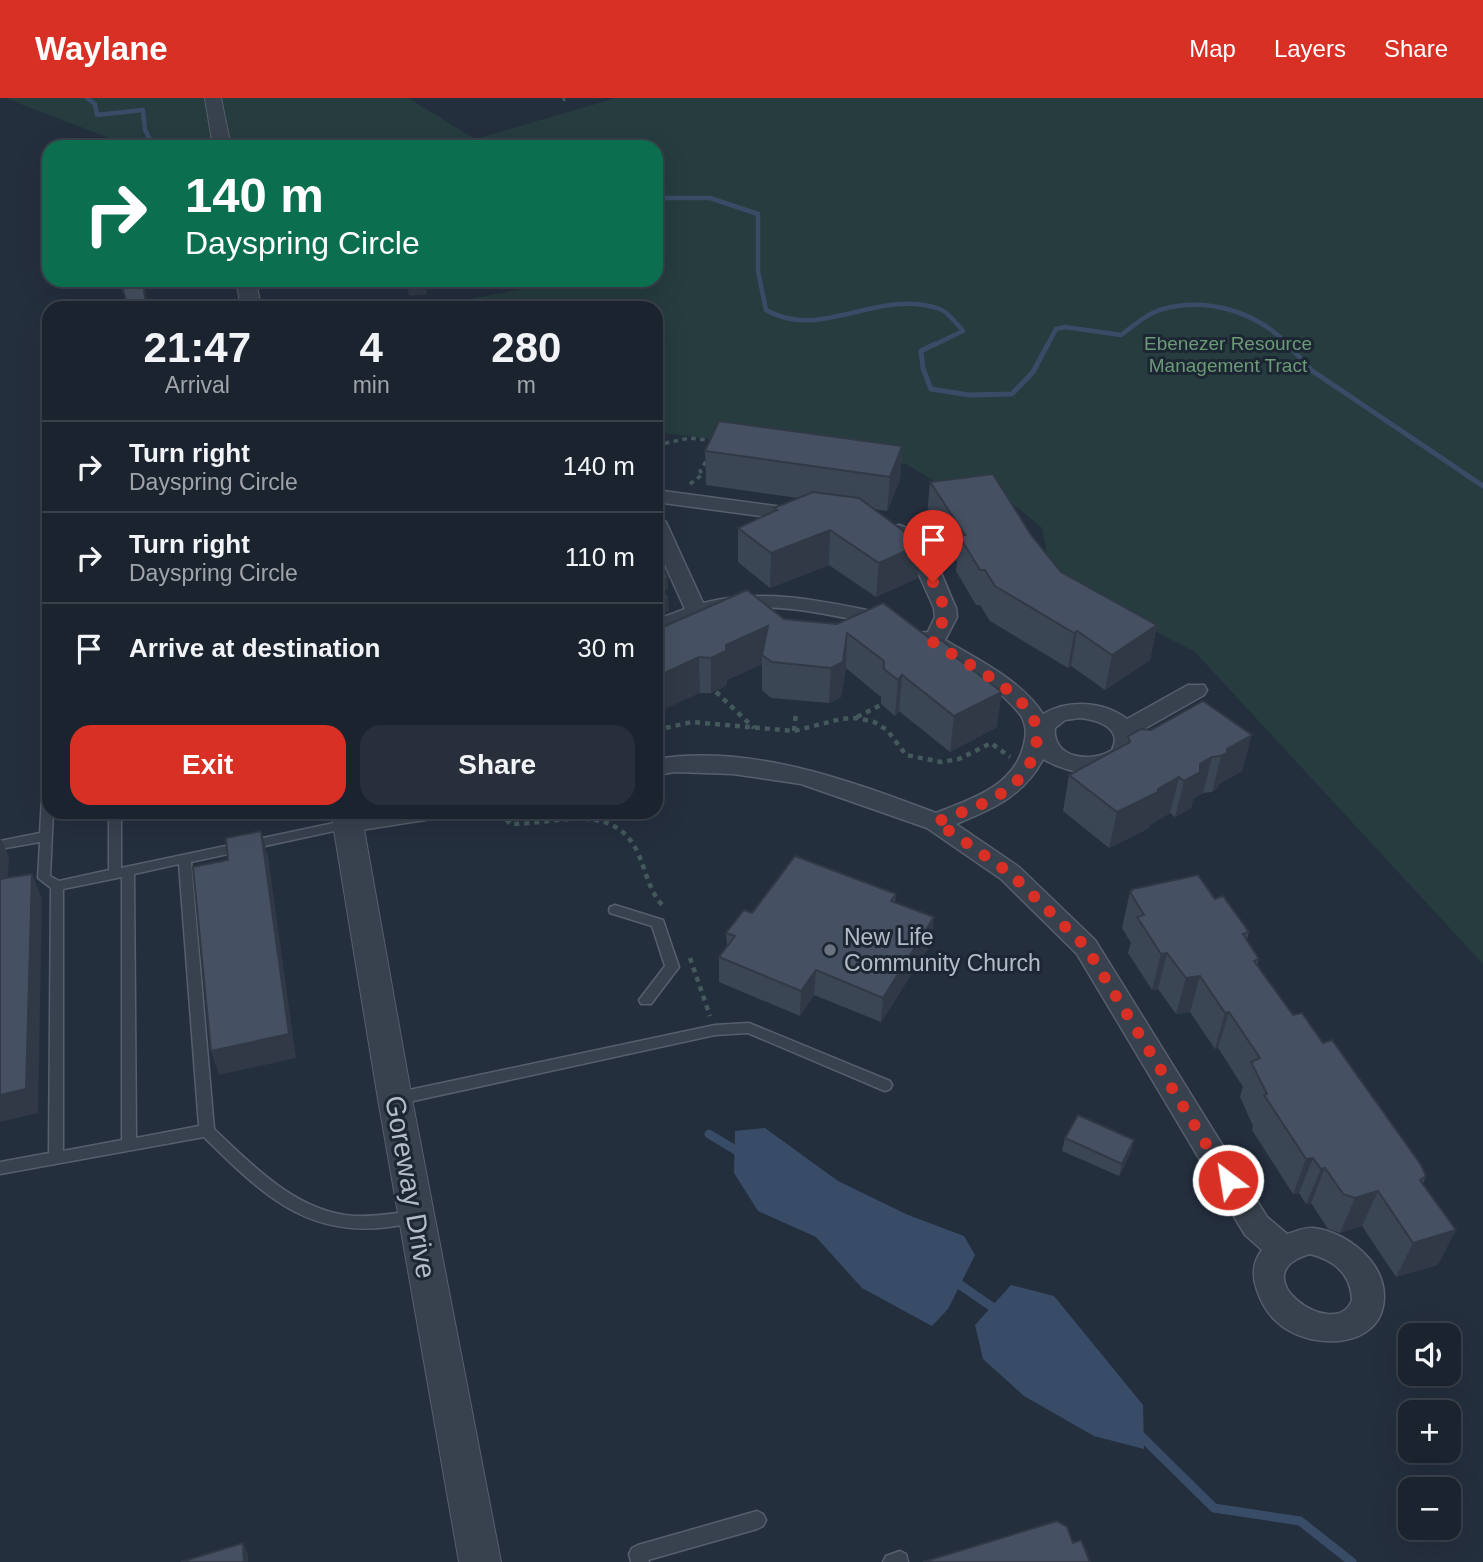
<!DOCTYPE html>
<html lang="en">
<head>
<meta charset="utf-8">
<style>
	:root { --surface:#1b232e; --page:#282f3a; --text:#f1f3f6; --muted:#a0a4aa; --line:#39404a; --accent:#d93025 }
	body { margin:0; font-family:Arial,sans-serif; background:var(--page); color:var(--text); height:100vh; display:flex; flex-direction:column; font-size:26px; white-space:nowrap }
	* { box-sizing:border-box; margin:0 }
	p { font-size:23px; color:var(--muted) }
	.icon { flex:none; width:38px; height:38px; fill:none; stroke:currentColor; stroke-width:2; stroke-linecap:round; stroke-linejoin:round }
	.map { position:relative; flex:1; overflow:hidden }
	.sheet { position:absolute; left:42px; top:203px; width:621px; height:518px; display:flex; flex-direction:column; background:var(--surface); border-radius:21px; box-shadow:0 7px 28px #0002,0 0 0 2px var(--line) }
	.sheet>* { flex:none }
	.guide { position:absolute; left:42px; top:42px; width:621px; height:147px; border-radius:21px; box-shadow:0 7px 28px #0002,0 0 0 2px var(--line); background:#0b6e4f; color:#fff; overflow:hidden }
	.buttons { position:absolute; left:1398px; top:1225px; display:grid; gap:14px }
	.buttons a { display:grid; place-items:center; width:63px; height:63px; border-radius:14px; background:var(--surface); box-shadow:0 7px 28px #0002,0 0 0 2px var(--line); font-size:35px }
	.pin { position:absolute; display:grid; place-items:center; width:60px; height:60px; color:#fff; margin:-72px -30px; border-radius:50% 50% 50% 0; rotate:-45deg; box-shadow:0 0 7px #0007 }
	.pin .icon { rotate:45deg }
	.me { position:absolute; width:77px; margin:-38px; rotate:329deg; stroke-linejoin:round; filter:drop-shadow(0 0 5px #0008) }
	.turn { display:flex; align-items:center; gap:24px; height:147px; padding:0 28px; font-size:32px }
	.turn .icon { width:91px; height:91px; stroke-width:2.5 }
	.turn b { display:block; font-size:49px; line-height:60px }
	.eta { display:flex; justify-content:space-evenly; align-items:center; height:119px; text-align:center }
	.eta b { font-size:42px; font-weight:700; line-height:49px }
	.primary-button { display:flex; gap:14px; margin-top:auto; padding:14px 28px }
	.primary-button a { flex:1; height:80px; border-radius:21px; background:var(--accent); color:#fff; font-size:28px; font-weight:700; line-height:80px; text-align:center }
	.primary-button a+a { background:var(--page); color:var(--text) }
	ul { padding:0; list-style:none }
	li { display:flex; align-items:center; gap:21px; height:91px; padding:0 28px; border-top:2px solid var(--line) }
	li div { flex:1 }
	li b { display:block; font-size:26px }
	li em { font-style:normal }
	header { display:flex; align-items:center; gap:42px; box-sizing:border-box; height:98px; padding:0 35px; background:var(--accent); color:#fff }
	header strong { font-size:33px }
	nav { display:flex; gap:38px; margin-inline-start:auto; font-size:24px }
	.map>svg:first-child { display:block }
	.green { fill:#263c3f }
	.water { fill:#394c67 }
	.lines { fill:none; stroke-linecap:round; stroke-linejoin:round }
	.stream-far2 { stroke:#394c67; stroke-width:4.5 }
	.stream-far1 { stroke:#394c67; stroke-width:5 }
	.stream { stroke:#394c67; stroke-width:9 }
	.service-casing { stroke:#565f6c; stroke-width:3 }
	.minor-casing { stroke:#565f6c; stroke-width:3 }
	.tertiary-casing { stroke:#565f6c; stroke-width:2 }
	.path-far2 { stroke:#44595c; stroke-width:2.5; stroke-dasharray:3.5 3.5; stroke-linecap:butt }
	.path-far1 { stroke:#44595c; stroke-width:3.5; stroke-dasharray:4.5 4.5; stroke-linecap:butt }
	.path { stroke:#44595c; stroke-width:4.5; stroke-dasharray:5 5; stroke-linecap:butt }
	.service { fill:#38414e; fill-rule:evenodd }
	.minor { fill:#38414e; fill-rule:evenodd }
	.tertiary { fill:#38414e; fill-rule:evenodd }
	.wall { fill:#3b4654 }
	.shaded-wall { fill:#303945 }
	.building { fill:#455162; stroke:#303945; stroke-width:2 }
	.route { stroke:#d93025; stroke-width:12; stroke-dasharray:0 21.6 }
	.worship-dot { fill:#6b7280; stroke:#1d2633; stroke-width:2.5 }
	.labels { text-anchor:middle; stroke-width:6; stroke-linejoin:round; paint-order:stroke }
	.far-park-label { font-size:19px; fill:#6b9a76; stroke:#1d2633 }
	.poi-label { font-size:23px; fill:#b4bcc9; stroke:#1d2633; text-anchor:start }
	.near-street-label { font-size:28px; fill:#b4bcc9; stroke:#1d2633 }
</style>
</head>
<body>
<header>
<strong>Waylane</strong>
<nav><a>Map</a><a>Layers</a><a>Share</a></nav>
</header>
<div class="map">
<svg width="1483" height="1464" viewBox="0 0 1483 1464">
	<rect width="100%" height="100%" fill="#242f3e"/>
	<polygon class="green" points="5,0 408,0 475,41 616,0 1483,0 1483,866 1195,554 1052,479 1042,430 978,377 946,390 906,366 656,334 656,210 434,208 567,182 656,182 656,165 664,163 656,153 656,49 118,49 114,42"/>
	<g class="water">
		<polygon points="765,1030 838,1083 908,1117 964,1138 975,1157 948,1211 932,1228 862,1190 816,1139 758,1113 734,1075 735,1033"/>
		<polygon points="1011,1187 1054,1198 1143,1307 1144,1351 1094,1338 1024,1298 983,1261 975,1227"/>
	</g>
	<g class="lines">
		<g class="stream-far2">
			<polyline points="87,0 95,6 97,17 143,12 145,32 154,49"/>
			<path d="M656,95L665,100H710L758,116V173L766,212C822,244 877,189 940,211C948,214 957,226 963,233L932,248"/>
			<path d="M1047,248L1056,231L1065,229L1121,237C1133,228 1148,215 1163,211C1208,199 1258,214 1289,248"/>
		</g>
		<g class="stream-far1">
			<polyline points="935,246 921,253 923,270 931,291 969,297 1012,296 1033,274 1048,246"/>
			<polyline points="1288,246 1311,272 1483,388"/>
		</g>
		<g class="stream">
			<polyline points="709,1036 742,1056"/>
			<polyline points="953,1182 998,1213"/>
			<polyline points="1139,1336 1214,1410 1300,1423 1352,1464"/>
		</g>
		<g class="service-casing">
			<g id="service">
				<path d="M48,695L49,714H53L50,778L59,783L109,772V714H121V770L348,722L352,723L354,726L348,730L191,764L214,1031C253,1068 298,1115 355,1118C375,1119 395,1115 415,1113L420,1114L423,1119L420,1124C410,1127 399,1127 389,1129C305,1140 260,1094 204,1039L0,1076V1064L49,1055L51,790L38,780L40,744L0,751V743L40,735L42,699ZM179,766L199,1028L136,1040L134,776ZM122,779V1042L63,1053V791Z"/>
				<polygon points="615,807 663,822 664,825 679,869 651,906 641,906 639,902 665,868 652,828 610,815 609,812 610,809"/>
				<polygon points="749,925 890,983 892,987 890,991 885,993 880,991 748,935 715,937 395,1007 390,1005 388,1001 390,997 395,995 715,927"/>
				<polygon points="757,1413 763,1416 766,1422 763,1428 757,1431 648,1462 649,1464 631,1464 629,1456 632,1450 638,1447"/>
				<polygon points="900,1453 906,1456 908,1464 883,1464 886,1458"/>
			</g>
		</g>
		<g class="minor-casing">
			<g id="minor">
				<polygon points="656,392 805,412 812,414 815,418 812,422 805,424 656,404"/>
				<path d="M656,418L666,424L703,505C766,489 828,504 890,517L898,518L901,523L898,528L890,529C838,519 782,503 728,512C703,515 681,530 656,536V522L685,511L656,447Z"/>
				<path d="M899,427C931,435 943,483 956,510L957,519L945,542C978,562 1021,582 1043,616C1068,601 1104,603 1127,621L1188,587H1204L1207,592L1204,597L1137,635C1139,643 1138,648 1134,655C1115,686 1069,676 1043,661C1024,698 992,711 956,726L1019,769L1095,842L1267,1119L1287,1136C1295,1134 1305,1129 1313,1130C1346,1134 1385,1163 1384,1200C1382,1254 1306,1252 1277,1224C1267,1215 1261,1204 1257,1192C1252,1178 1252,1165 1262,1152L1245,1137L1077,856L1001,781L927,730L801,686L733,676L675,674L656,677V661C752,646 848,682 936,715C971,701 1015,688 1024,646C1027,636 1026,623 1019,615C994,584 952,565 918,545L915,540L918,535L928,534L935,519L934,510L906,448L889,433L892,429ZM1080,620C1098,622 1123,630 1112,652C1092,665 1052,661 1055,630L1065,622ZM1310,1156C1334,1162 1351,1176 1352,1202C1336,1246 1238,1176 1310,1156Z"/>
				<polygon points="371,714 437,714 434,720 425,722 348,734 339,732 336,726 339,720"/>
			</g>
		</g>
		<g class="tertiary-casing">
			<g id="tertiary">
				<polygon points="205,0 221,0 231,49 213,49"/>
				<polygon points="236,182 256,182 261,210 241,210"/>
				<polygon points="331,714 361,714 412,1001 501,1464 459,1464 378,1001"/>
			</g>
		</g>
		<polyline class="path-far2" points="563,0 565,3"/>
		<g class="path-far1">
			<polyline points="656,347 690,340 714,343"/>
			<polyline points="690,386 703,376 700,373 708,360"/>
		</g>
		<g class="path">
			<polyline points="716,594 754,630"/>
			<polyline points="857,619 881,607"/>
			<polyline points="656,632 692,624 794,633 841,621 857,620 874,624 887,632 906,657 941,664 959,661 991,645 1010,659"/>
			<polyline points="794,633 796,615"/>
			<path d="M500,714L510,726C553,727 612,702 637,753C647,774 648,793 665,810"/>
			<polyline points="690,860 710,918"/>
		</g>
		<use href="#service" class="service"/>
		<use href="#minor" class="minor"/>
		<use href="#tertiary" class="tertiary"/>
	</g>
	<g class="wall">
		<polygon points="91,182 144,182 148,210 117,210 128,209 121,190"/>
		<polygon points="902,348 900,382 887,413 874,411 918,480 876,499 829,467 770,490 738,464 738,430 774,414 774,410 798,400 706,387 705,353"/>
		<polygon points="930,384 1061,474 1157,527 1150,562 1105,592 1071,568 1068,570 990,523 980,507 976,507 956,473 957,464 927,418"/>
		<polygon points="784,521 932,542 954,552 954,558 997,629 950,654 899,613 895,618 881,606 881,599 846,570 841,599 829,605 771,600 762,592 762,566 727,582 726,588 711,595 700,595 656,532"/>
		<polygon points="1203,603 1242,673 1219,686 1218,690 1212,694 1203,695 1193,701 1191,710 1175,719 1170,715 1150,727 1149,730 1109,750 1063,713 1069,677 1126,647 1128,638 1151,632"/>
		<polygon points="1130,794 1215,801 1249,834 1247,841 1259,861 1257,867 1293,917 1323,945 1426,1078 1423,1086 1438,1167 1396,1179 1362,1128 1340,1135 1328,1131 1311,1105 1306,1106 1299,1095 1293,1096 1252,1032 1253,1028 1240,999 1243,989 1218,950 1215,951 1190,914 1176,916 1158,891 1152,892 1128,855 1131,845 1122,830"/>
		<polygon points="896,796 895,804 932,844 881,924 814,897 800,918 719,884 719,859 727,849 726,835 752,815"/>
		<polygon points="1065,1040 1131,1054 1119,1078 1062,1053"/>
	</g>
	<g class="shaded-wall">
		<polygon points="143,182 144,182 148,210 146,210"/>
		<polygon points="426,185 427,196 409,198 407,187"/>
		<polygon points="902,348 900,382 887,413 890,379"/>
		<polygon points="830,432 829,467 770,490 771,455"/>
		<polygon points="921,446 918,480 876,499 879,465"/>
		<polygon points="668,480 668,492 658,495 657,483"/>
		<polygon points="668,500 669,513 656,516 656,504"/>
		<polygon points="1157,527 1150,562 1105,592 1112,557"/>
		<polygon points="768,528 762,557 762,566 727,582 726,588 711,595 711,560 726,547"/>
		<polygon points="1077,533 1071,568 1068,570 1074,535"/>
		<polygon points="847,535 846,570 841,599 829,605 831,570"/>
		<polygon points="699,559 700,595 656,615 656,579"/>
		<polygon points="902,577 899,613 895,618 898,582"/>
		<polygon points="1002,594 997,629 950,654 954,618"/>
		<polygon points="1252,637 1242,673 1219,686 1218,690 1212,694 1221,658 1227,651"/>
		<polygon points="1212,659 1203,695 1193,701 1191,710 1175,719 1184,683 1200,666"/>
		<polygon points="1179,679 1170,715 1150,727 1149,730 1109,750 1117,714"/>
		<polygon points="261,733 268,758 296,960 219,977 211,953"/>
		<polygon points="0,739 9,759 6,806 0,791"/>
		<polygon points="32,776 42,801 38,1015 0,1024 0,997"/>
		<polygon points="934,819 932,844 881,924 883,900"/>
		<polygon points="1167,855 1158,891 1152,892 1161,856"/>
		<polygon points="816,872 814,897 800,918 801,893"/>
		<polygon points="1200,878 1190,914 1176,916 1186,880"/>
		<polygon points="1229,914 1218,950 1215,951 1225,915"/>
		<polygon points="1134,1042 1131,1054 1119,1078 1122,1066"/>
		<polygon points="1313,1060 1299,1095 1293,1096 1306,1061"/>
		<polygon points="1325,1070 1311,1105 1306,1106 1321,1071"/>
		<polygon points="1378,1093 1362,1128 1340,1135 1355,1100"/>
		<polygon points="1456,1132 1438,1167 1396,1179 1413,1145"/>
		<polygon points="243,1445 248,1456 248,1464 244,1464"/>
	</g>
	<g class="building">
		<polygon points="120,182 143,182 146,210 117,210 128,209"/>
		<polygon points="406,182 425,182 426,185 407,187"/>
		<polygon points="719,323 902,348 890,379 705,353"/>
		<polygon points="993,376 1031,437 1061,474 1157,527 1112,557 1077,533 1074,535 995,488 985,472 980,472 959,438 965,437 930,384"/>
		<polygon points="813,394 859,400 921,446 879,465 830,432 771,455 738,430 777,412 774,410"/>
		<polygon points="656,457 668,480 657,483 668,500 656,504"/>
		<polygon points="747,492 784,521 837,526 883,505 932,542 941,542 954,552 953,557 1002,594 954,618 902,577 898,582 884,571 884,563 847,535 843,564 831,570 772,564 762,557 768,528 726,547 726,553 711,560 699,559 656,579 656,532"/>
		<polygon points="1203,603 1252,637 1227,651 1227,655 1221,658 1212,659 1200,666 1200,674 1184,683 1179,679 1158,691 1158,694 1117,714 1069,677 1130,644 1128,638 1141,631 1151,632"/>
		<polygon points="261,733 289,936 211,953 193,769 228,762 226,740"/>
		<polygon points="795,758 896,796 891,803 934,819 883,900 816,872 801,893 719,859 735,838 726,835 744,812 752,815"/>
		<polygon points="32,776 26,991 0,997 0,781"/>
		<polygon points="1198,777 1215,801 1223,798 1249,834 1243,836 1259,861 1254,863 1293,917 1302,915 1323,945 1332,942 1421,1067 1426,1078 1420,1082 1456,1132 1413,1145 1378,1093 1355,1100 1343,1096 1325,1070 1321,1071 1313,1060 1306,1061 1264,997 1267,996 1251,964 1260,960 1229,914 1225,915 1200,878 1186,880 1167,855 1161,856 1137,819 1144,817 1130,794 1133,791"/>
		<polygon points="1078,1017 1134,1042 1122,1066 1065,1040"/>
		<polygon points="1057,1423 1067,1429 1073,1445 1081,1442 1090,1464 923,1464"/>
		<polygon points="243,1445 244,1464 181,1464"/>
	</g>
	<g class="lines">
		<path class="route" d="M933,484C947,512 948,515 933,544C963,564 1000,581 1025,608C1035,619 1039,632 1036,647C1027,695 977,708 936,724L1010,775L1086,849L1228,1082"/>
	</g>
	<circle class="worship-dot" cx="830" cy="852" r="7"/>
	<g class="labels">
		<g class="far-park-label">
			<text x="1228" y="252">Ebenezer Resource<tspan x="1228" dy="22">Management Tract</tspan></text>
		</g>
		<g class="poi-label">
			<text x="844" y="847">New Life<tspan x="844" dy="26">Community Church</tspan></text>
		</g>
		<g class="near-street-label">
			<text transform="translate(411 1089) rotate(80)" y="10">Goreway Drive</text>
		</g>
	</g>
</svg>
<div class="buttons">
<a><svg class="icon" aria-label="sound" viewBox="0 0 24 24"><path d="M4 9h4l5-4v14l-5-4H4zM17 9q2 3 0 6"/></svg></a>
<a>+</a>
<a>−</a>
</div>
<div class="pin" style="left:933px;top:484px;background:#d93025"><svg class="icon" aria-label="arrive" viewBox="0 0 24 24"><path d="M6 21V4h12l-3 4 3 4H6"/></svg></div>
<svg class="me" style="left:1228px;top:1082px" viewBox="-20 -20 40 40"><circle r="17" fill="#d93025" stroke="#fff" stroke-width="3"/><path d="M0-11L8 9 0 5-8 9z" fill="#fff"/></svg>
<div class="guide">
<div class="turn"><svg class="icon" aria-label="right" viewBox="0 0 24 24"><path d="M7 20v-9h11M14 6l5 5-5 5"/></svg><div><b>140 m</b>Dayspring Circle</div></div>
</div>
<section class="sheet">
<div class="eta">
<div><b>21:47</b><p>Arrival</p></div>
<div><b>4</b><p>min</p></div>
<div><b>280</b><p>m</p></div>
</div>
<ul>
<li><svg class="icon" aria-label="right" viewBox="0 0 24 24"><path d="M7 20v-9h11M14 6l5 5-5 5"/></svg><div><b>Turn right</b><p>Dayspring Circle</p></div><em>140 m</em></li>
<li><svg class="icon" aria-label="right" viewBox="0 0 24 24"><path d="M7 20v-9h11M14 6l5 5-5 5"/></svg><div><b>Turn right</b><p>Dayspring Circle</p></div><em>110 m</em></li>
<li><svg class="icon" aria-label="arrive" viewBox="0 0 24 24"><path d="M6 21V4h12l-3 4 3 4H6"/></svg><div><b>Arrive at destination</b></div><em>30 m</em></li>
</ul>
<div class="primary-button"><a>Exit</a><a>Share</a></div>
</section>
</div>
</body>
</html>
